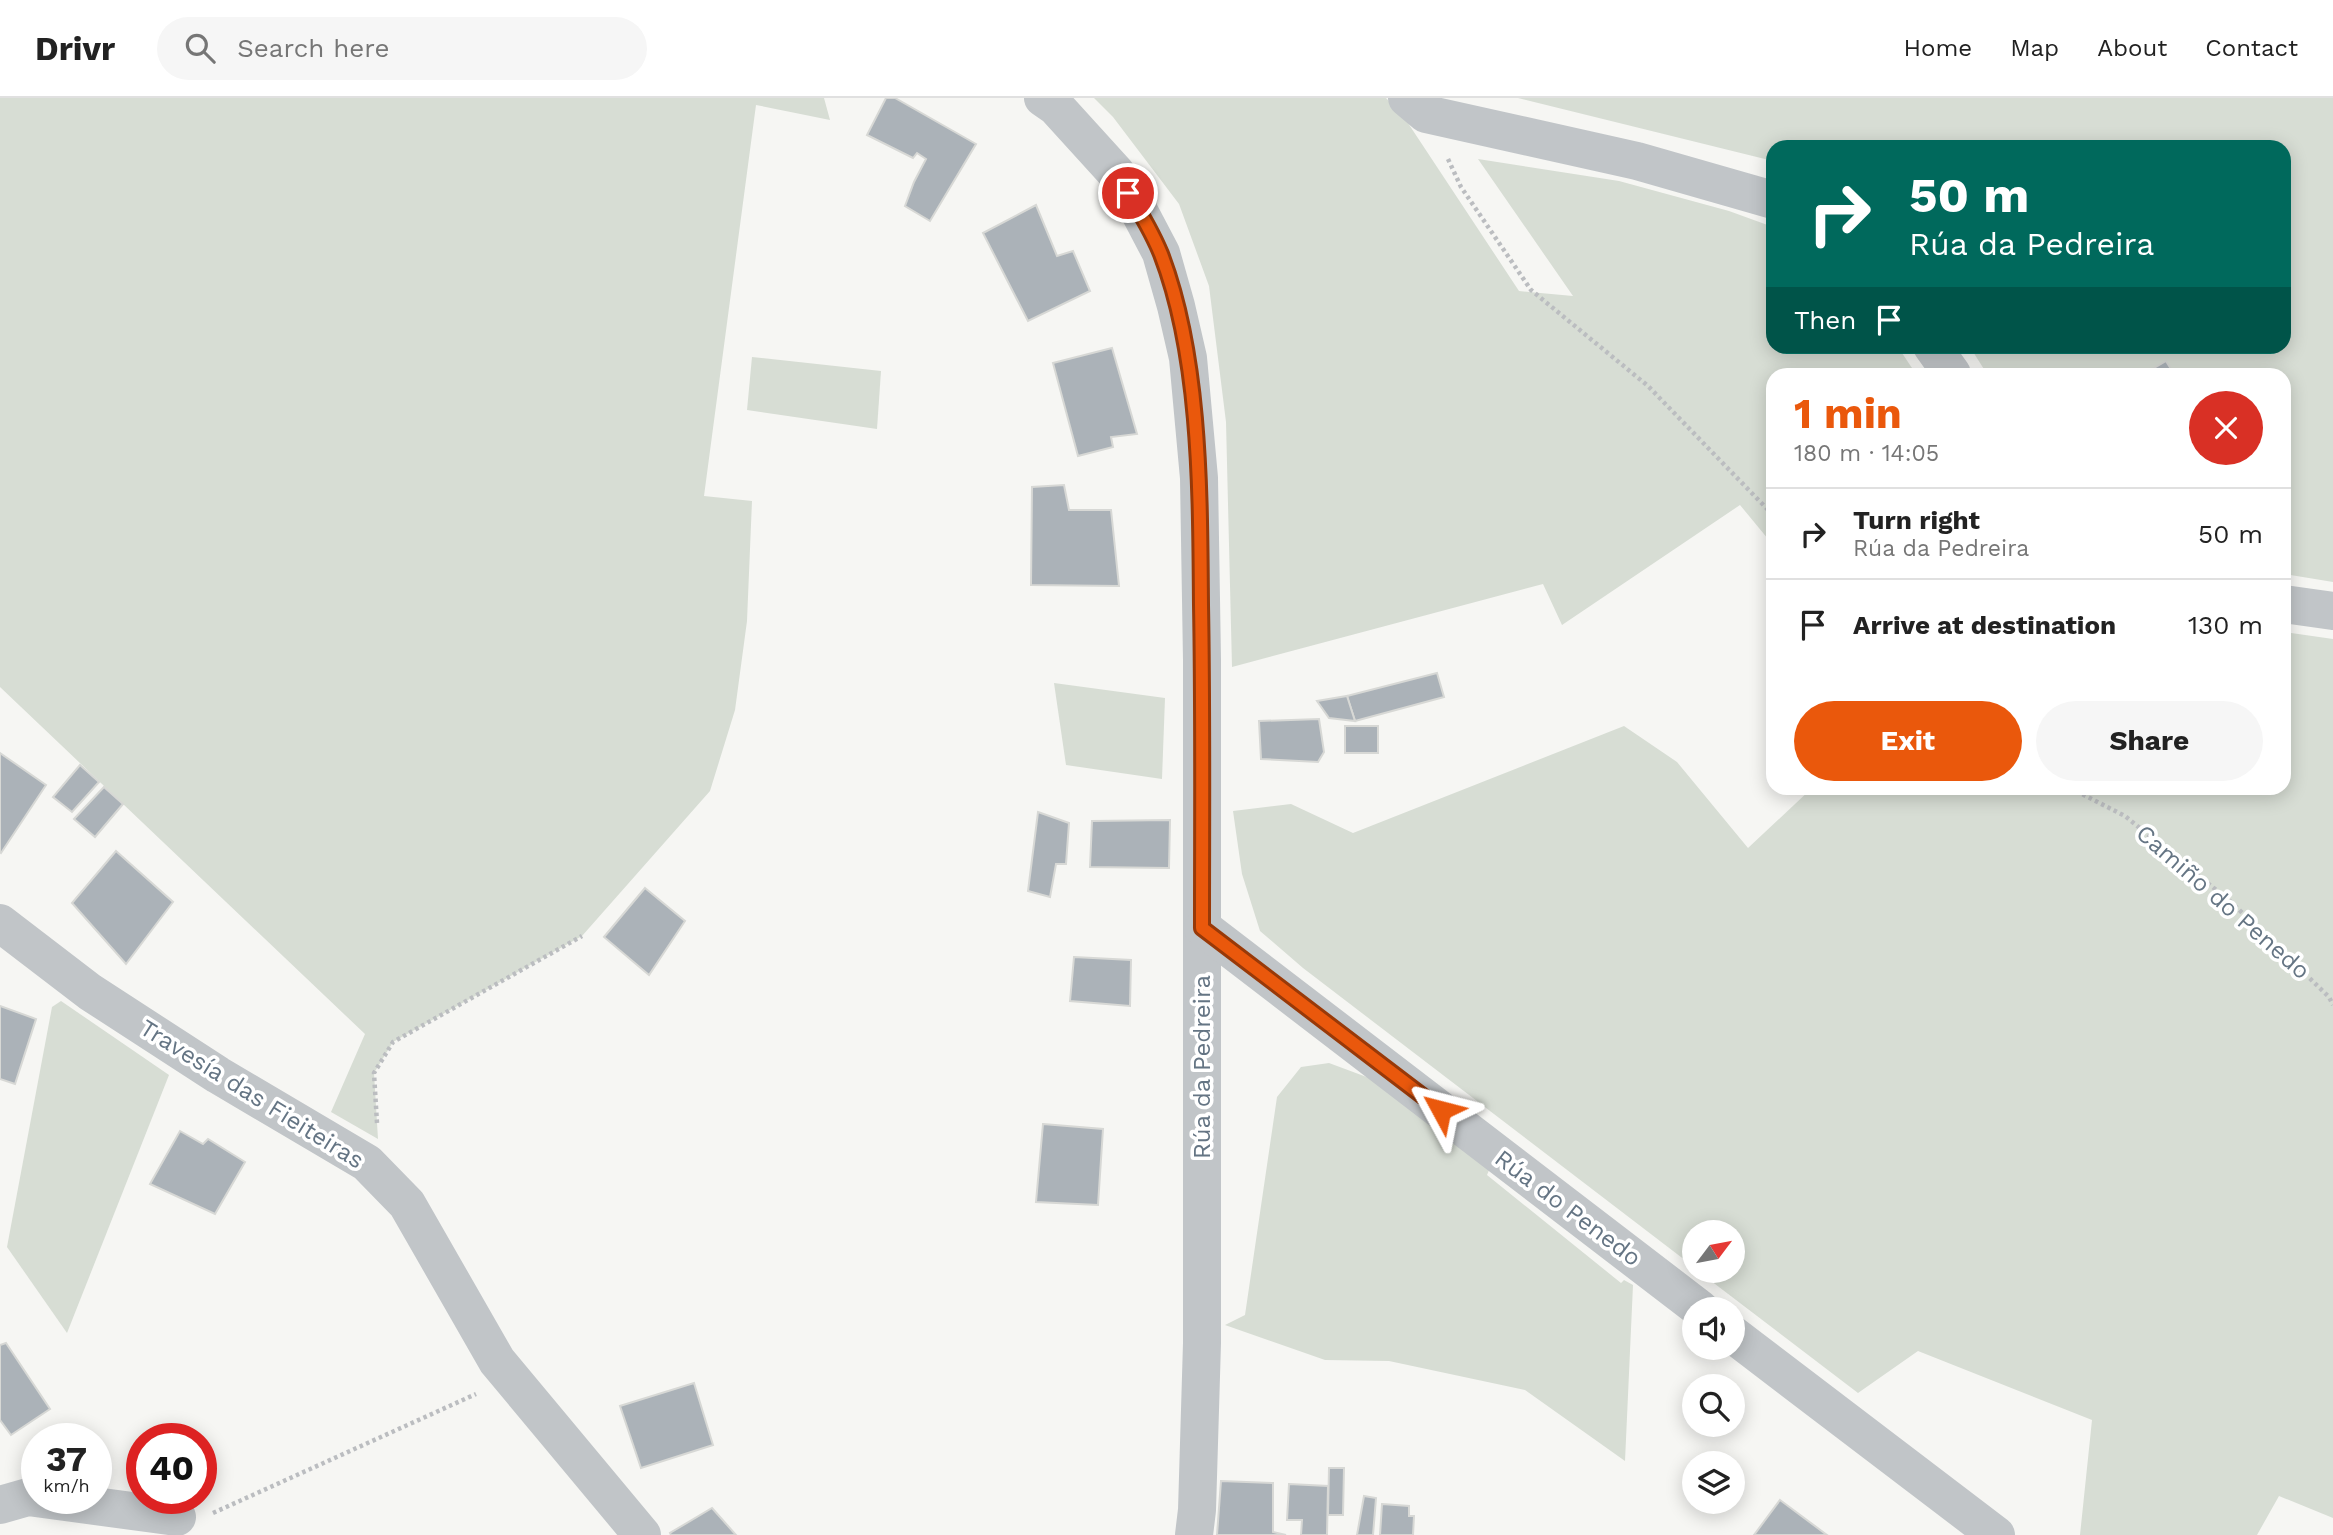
<!DOCTYPE html>
<html lang="en">
<head>
<meta charset="utf-8">
<style>
	:root { --surface:#fff; --page:#f6f6f6; --text:#222; --muted:#767676; --line:#e0e0e0; --accent:#ea580c }
	body { margin:0; font-family:"Work Sans",sans-serif; background:var(--page); color:var(--text); height:100vh; display:flex; flex-direction:column; font-size:26px; white-space:nowrap }
	* { box-sizing:border-box; margin:0 }
	p { font-size:23px; color:var(--muted) }
	.icon { flex:none; width:38px; height:38px; fill:none; stroke:currentColor; stroke-width:2; stroke-linecap:round; stroke-linejoin:round }
	.map { position:relative; flex:1; overflow:hidden }
	.details { position:absolute; left:1766px; top:270px; width:525px; height:427px; display:flex; flex-direction:column; background:var(--surface); border-radius:21px; box-shadow:0 4px 18px #0003 }
	.details>* { flex:none }
	.guide { position:absolute; left:1766px; top:42px; width:525px; height:214px; border-radius:21px; box-shadow:0 4px 18px #0003; background:#00695c; color:#fff; overflow:hidden }
	.needle { width:46px; rotate:58deg }
	.controls { position:absolute; left:1682px; top:1122px; display:grid; gap:14px }
	.controls a { display:grid; place-items:center; width:63px; height:63px; border-radius:50%; background:var(--surface); box-shadow:0 4px 18px #0003; font-size:35px }
	.speed { position:absolute; left:21px; top:1325px; display:flex; gap:14px; font-size:35px; font-weight:700; text-align:center }
	.speed>* { display:grid; place-content:center; width:91px; height:91px; border-radius:50%; background:var(--surface); box-shadow:0 4px 18px #0003; line-height:1 }
	.speed small { font-size:18px; font-weight:400 }
	.speed .limit { border:10px solid #d22; background:#fff; color:#111 }
	.pin { position:absolute; display:grid; place-items:center; width:60px; height:60px; color:#fff; margin:-30px; border:4px solid #fff; border-radius:50%; box-shadow:0 2px 7px #0007 }
	.me { position:absolute; width:77px; margin:-38px; rotate:308deg; stroke-linejoin:round; filter:drop-shadow(0 0 5px #0008) }
	.turn { display:flex; align-items:center; gap:24px; height:147px; padding:0 28px; font-size:32px }
	.turn .icon { width:91px; height:91px; stroke-width:2.5 }
	.turn b { display:block; font-size:49px; line-height:60px }
	.then { display:flex; align-items:center; height:66px; padding:0 28px; background:#0003; gap:14px; font-size:26px }
	.round { display:grid; place-items:center; flex:none; width:74px; height:74px; border-radius:37px; background:var(--page) }
	.overview { display:flex; align-items:center; justify-content:space-between; height:119px; padding:0 28px }
	h1 { font-size:42px; font-weight:700; line-height:52px; color:var(--accent) }
	.button { display:flex; gap:14px; margin-top:auto; padding:14px 28px }
	.button a { flex:1; height:80px; border-radius:42px; background:var(--accent); color:#fff; font-size:28px; font-weight:700; line-height:80px; text-align:center }
	.button a+a { background:var(--page); color:var(--text) }
	ul { padding:0; list-style:none }
	li { display:flex; align-items:center; gap:21px; height:91px; padding:0 28px; border-top:2px solid var(--line) }
	li div { flex:1 }
	li b { display:block; font-size:26px }
	li em { font-style:normal }
	header { display:flex; align-items:center; gap:42px; box-sizing:border-box; height:98px; padding:0 35px; background:var(--surface); border-bottom:2px solid var(--line) }
	header strong { font-size:33px }
	nav { display:flex; gap:38px; margin-inline-start:auto; font-size:24px }
	.search { width:490px; height:63px; background:var(--page); display:flex; align-items:center; gap:18px; box-sizing:border-box; padding:0 24px; border-radius:38px; color:var(--muted); font-size:26px }
	.map>svg:first-child { display:block }
	.green { fill:#d7ddd4 }
	.building { fill:#abb2b8; stroke:#d7d8d5; stroke-width:2 }
	.lines { fill:none; stroke-linecap:round; stroke-linejoin:round }
	.path { stroke:#bbbdc0; stroke-width:4.5; stroke-dasharray:3.5 3.5; stroke-linecap:butt }
	.minor { stroke:#c1c5c8; stroke-width:38 }
	.route-casing { stroke:#983908; stroke-width:18 }
	.route { stroke:#ea580c; stroke-width:12 }
	.labels { text-anchor:middle; stroke-width:7; stroke-linejoin:round; paint-order:stroke }
	.street-label { font-size:24px; fill:#657584; stroke:#fff }
</style>
</head>
<body>
<header>
<strong>Drivr</strong>
<div class="search"><svg class="icon" aria-label="search" viewBox="0 0 24 24"><circle cx="10" cy="10" r="6"/><path d="M15 15l6 6"/></svg>Search here</div>
<nav><a>Home</a><a>Map</a><a>About</a><a>Contact</a></nav>
</header>
<div class="map">
<svg width="2333" height="1437" viewBox="0 0 2333 1437">
	<rect width="100%" height="100%" fill="#f6f6f3"/>
	<g class="green">
		<polygon points="0,0 824,0 830,22 756,7 704,398 752,403 747,523 735,612 710,693 582,838 393,944 374,975 378,1041 331,1014 365,936 0,589"/>
		<polygon points="1094,0 1386,0 1404,19 1519,193 1573,198 1478,61 1619,83 1729,113 1773,129 1773,248 1898,249 1916,276 1773,276 1773,447 1740,407 1562,527 1543,486 1232,569 1226,324 1209,188 1179,106 1113,19"/>
		<polygon points="1518,0 2333,0 2333,484 2284,476 2284,276 1987,276 1970,249 2284,248 2284,49 1773,49 1773,63"/>
		<polygon points="752,259 881,273 877,331 747,312"/>
		<polygon points="2284,534 2333,541 2333,1420 2279,1398 2257,1437 2080,1437 2092,1322 1918,1253 1858,1295 1698,1173 1732,1172 1732,1134 1694,1134 1694,1169 1303,870 1260,833 1242,776 1233,713 1291,706 1353,735 1624,628 1677,664 1748,750 1812,690 2284,690"/>
		<polygon points="1054,585 1165,600 1162,681 1066,667"/>
		<polygon points="61,903 169,977 67,1235 7,1149 52,909"/>
		<polygon points="1329,965 1372,981 1490,1070 1487,1077 1621,1185 1624,1182 1633,1187 1625,1363 1525,1292 1389,1263 1325,1262 1225,1227 1245,1217 1277,999 1301,969"/>
	</g>
	<g class="building">
		<polygon points="886,0 895,0 976,46 930,123 905,108 914,84 926,61 917,55 913,60 867,37"/>
		<polygon points="1036,107 1057,158 1073,153 1090,193 1028,223 983,135"/>
		<polygon points="1112,250 1137,336 1111,339 1113,349 1078,358 1053,265"/>
		<polygon points="2166,263 2174,276 2144,276"/>
		<polygon points="1064,387 1069,412 1111,412 1119,488 1031,487 1032,389"/>
		<polygon points="1437,575 1444,599 1355,623 1347,598"/>
		<polygon points="1347,598 1355,623 1329,620 1317,603"/>
		<polygon points="1319,621 1324,654 1318,664 1261,661 1259,623"/>
		<rect x="1345" y="628" width="33" height="27"/>
		<polygon points="0,655 46,687 1,755 0,754"/>
		<polygon points="80,667 99,684 72,714 53,699"/>
		<polygon points="104,689 123,706 95,739 74,721"/>
		<polygon points="1038,714 1069,725 1066,766 1056,766 1050,799 1028,793"/>
		<polygon points="1170,722 1169,770 1090,769 1092,723"/>
		<polygon points="116,753 173,804 126,866 72,805"/>
		<polygon points="645,790 685,823 649,877 604,839"/>
		<polygon points="1074,859 1131,862 1130,908 1070,903"/>
		<polygon points="0,908 36,921 15,986 0,981"/>
		<polygon points="1043,1026 1103,1031 1098,1107 1036,1104"/>
		<polygon points="180,1033 203,1046 208,1041 245,1064 215,1116 150,1086"/>
		<polygon points="6,1245 50,1311 11,1337 0,1322 0,1247"/>
		<polygon points="694,1285 713,1347 641,1370 620,1308"/>
		<polygon points="1329,1370 1344,1370 1343,1417 1328,1417"/>
		<polygon points="1221,1383 1273,1385 1273,1434 1286,1437 1217,1437"/>
		<polygon points="1289,1386 1328,1388 1327,1437 1301,1437 1302,1422 1287,1422"/>
		<polygon points="1364,1398 1376,1400 1373,1437 1357,1437"/>
		<polygon points="1780,1402 1827,1437 1754,1437"/>
		<polygon points="1382,1406 1409,1408 1409,1418 1414,1418 1413,1437 1380,1437"/>
		<polygon points="712,1410 736,1437 671,1437 670,1435"/>
	</g>
	<g class="lines">
		<g class="path">
			<polyline points="1448,61 1461,89 1531,192 1648,288 1773,417"/>
			<polyline points="2070,690 2125,718 2231,804 2329,899 2333,907"/>
			<polyline points="377,1025 374,975 393,944 582,838"/>
			<polyline points="213,1415 476,1296"/>
		</g>
		<g class="minor">
			<polyline points="1043,0 1056,9 1116,75 1140,115 1161,155 1176,208 1188,260 1199,380 1202,562 1202,1245 1197,1412 1194,1437"/>
			<polyline points="1407,0 1426,16 1637,63 1773,102"/>
			<polyline points="1932,248 1952,276"/>
			<polyline points="2284,506 2333,513"/>
			<polyline points="0,825 90,894 218,977 367,1065 407,1106 497,1263 642,1437"/>
			<polyline points="1203,830 1700,1211"/>
			<polyline points="1732,1236 1996,1437"/>
			<polyline points="0,1407 28,1399 177,1419"/>
		</g>
	</g>
	<g class="lines">
		<g class="route-casing">
			<path id="route" d="M1128,95C1140,114 1152,134 1161,156C1201,260 1200,396 1201,507C1203,614 1202,722 1202,830L1441,1012"/>
		</g>
		<use href="#route" class="route"/>
	</g>
	<g class="labels">
		<g class="street-label">
			<text transform="translate(2223 804) rotate(41)" y="8">Camiño do Penedo</text>
			<text transform="translate(1202 969) rotate(-90)" y="8">Rúa da Pedreira</text>
			<text transform="translate(252 996) rotate(32)" y="8">Travesía das Fieiteiras</text>
			<text transform="translate(1568 1110) rotate(37)" y="8">Rúa do Penedo</text>
		</g>
	</g>
</svg>
<div class="controls">
<a><svg class="needle" viewBox="-14 -14 28 28"><path d="M0-13l5 13h-10z" fill="#e53935"/><path d="M0 13l5-13h-10z" fill="#767676"/></svg></a>
<a><svg class="icon" aria-label="sound" viewBox="0 0 24 24"><path d="M4 9h4l5-4v14l-5-4H4zM17 9q2 3 0 6"/></svg></a>
<a><svg class="icon" aria-label="search" viewBox="0 0 24 24"><circle cx="10" cy="10" r="6"/><path d="M15 15l6 6"/></svg></a>
<a><svg class="icon" aria-label="layers" viewBox="0 0 24 24"><path d="M12 4l9 5-9 5-9-5zM3 14l9 5 9-5"/></svg></a>
</div>
<div class="speed"><div>37<small>km/h</small></div><div class="limit">40</div></div>
<div class="pin" style="left:1128px;top:95px;background:#d93025"><svg class="icon" aria-label="arrive" viewBox="0 0 24 24"><path d="M6 21V4h12l-3 4 3 4H6"/></svg></div>
<svg class="me" style="left:1441px;top:1012px" viewBox="-20 -20 40 40"><path d="M0-17L14 15 0 8-14 15z" fill="#ea580c" stroke="#fff" stroke-width="4"/></svg>
<div class="guide">
<div class="turn"><svg class="icon" aria-label="right" viewBox="0 0 24 24"><path d="M7 20v-9h11M14 6l5 5-5 5"/></svg><div><b>50 m</b>Rúa da Pedreira</div></div>
<div class="then">Then<svg class="icon" aria-label="arrive" viewBox="0 0 24 24"><path d="M6 21V4h12l-3 4 3 4H6"/></svg></div>
</div>
<section class="details">
<div class="overview"><div><h1>1 min</h1><p>180 m · 14:05</p></div><a class="round" style="background:#d93025;color:#fff"><svg class="icon" aria-label="close" viewBox="0 0 24 24"><path d="M6 6l12 12M18 6L6 18"/></svg></a></div>
<ul>
<li><svg class="icon" aria-label="right" viewBox="0 0 24 24"><path d="M7 20v-9h11M14 6l5 5-5 5"/></svg><div><b>Turn right</b><p>Rúa da Pedreira</p></div><em>50 m</em></li>
<li><svg class="icon" aria-label="arrive" viewBox="0 0 24 24"><path d="M6 21V4h12l-3 4 3 4H6"/></svg><div><b>Arrive at destination</b></div><em>130 m</em></li>
</ul>
<div class="button"><a>Exit</a><a>Share</a></div>
</section>
</div>
</body>
</html>
